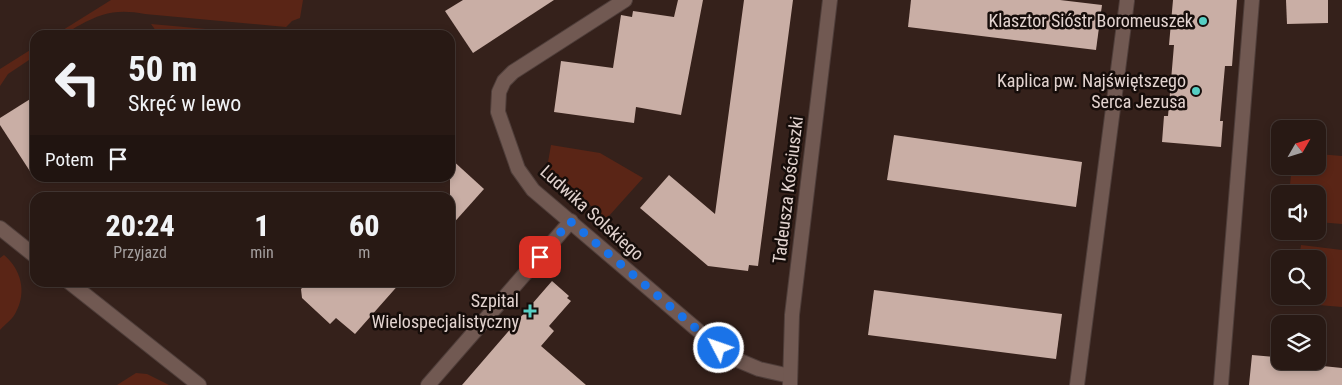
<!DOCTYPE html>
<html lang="pl">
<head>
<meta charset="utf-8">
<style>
	:root { --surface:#281914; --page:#342622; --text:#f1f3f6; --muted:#a5a0a0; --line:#443834 }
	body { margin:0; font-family:"Roboto Condensed",sans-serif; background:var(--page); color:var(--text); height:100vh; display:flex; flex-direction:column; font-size:19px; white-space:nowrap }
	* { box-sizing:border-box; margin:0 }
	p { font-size:16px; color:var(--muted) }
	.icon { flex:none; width:28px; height:28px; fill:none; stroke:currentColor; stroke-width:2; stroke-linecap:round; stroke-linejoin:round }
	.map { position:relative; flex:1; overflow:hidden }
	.sheet { position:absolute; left:30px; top:192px; width:425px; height:95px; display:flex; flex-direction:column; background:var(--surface); border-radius:15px; box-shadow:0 2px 8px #0003,0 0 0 1px var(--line) }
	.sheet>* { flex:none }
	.banner { position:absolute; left:30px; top:30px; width:425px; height:152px; border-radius:15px; box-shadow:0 2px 8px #0003,0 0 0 1px var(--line); background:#281914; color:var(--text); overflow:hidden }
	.needle { width:32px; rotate:51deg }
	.tools { position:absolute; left:1271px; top:120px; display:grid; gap:10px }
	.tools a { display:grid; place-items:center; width:55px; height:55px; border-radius:10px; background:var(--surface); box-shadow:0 2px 8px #0003,0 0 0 1px var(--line); font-size:25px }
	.pin { position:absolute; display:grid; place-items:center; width:42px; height:42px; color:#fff; margin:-21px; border-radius:10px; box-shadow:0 2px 8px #0006 }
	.me { position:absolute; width:55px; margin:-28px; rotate:311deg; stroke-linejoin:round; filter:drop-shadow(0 0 4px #0008) }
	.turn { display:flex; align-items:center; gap:18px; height:105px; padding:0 15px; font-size:22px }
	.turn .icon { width:65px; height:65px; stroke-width:2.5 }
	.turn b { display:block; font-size:35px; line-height:42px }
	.then { display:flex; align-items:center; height:48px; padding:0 15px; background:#0003; gap:10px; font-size:19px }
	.eta { display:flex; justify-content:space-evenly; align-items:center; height:85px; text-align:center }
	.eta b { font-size:30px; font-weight:800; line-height:35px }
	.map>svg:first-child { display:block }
	.green { fill:#5a2516 }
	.building { fill:#c9aea5 }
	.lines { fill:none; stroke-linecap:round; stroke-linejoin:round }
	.service-casing { stroke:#4f3e3a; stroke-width:16 }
	.tertiary-casing { stroke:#4f3e3a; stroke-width:16 }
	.service { stroke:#715952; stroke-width:14 }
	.tertiary { stroke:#715952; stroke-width:14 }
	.route { stroke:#1a73e8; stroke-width:9; stroke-dasharray:0 16.2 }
	.poi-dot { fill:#56cec3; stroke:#160d0a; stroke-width:2 }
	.labels { text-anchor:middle; stroke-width:5; stroke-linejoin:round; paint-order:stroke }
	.poi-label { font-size:18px; fill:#e2d3cf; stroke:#160d0a; text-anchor:end }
	.street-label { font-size:18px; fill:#e2d3cf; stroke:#160d0a }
</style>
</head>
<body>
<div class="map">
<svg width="1342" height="385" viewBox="0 0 1342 385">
	<rect width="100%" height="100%" fill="#35211b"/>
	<g class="green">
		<path d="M111,0H303L300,18L292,21L286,27L145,14C119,9 103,12 80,25C70,30 66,35 55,35Z"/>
		<polygon points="151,24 273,35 159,35"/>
		<polygon points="35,47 35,56 8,74 0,86 0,69"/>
		<polygon points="551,145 600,153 643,178 608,217 604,217 547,168"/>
		<polygon points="1318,154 1342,156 1342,224 1318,222 1318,194 1289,194 1292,166 1318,166"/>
		<polygon points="1301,245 1342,250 1342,307 1295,303 1296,296 1318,296 1318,259 1299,259"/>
		<path d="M4,255C21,269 27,292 16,312C13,319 5,324 0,330V258Z"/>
		<polygon points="136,373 147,374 169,385 117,385"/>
	</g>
	<g class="building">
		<polygon points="463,0 554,0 473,53 445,11"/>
		<polygon points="678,0 703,0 681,115 636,107 634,123 554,112 561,61 613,68 621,15 632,17 633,11 674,17"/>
		<polygon points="744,0 793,0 758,266 749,265 748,271 708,266 640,208 669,175 715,214"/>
		<polygon points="911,0 1060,0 1102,5 1096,50 908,27"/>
		<polygon points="1173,0 1237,0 1232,66 1225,66 1220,121 1223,121 1221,147 1162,142 1164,116 1168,116 1174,45 1169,45"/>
		<polygon points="1286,0 1328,0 1328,23 1287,24"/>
		<polygon points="35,96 35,179 0,125 0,118"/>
		<polygon points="894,135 1082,162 1076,207 887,180"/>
		<polygon points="450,158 484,189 450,227"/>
		<polygon points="552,281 569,296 567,298 571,301 549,326 554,331 541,346 586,385 462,385"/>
		<polygon points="308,282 401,282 355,334 336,318 330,324 302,298 301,289"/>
		<polygon points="874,290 1062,314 1056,359 868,335"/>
		<polygon points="1252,355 1274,357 1274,361 1342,368 1342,385 1249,385"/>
	</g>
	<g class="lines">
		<g class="service-casing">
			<g id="service">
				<polyline points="625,0 513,72 504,81 499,92 498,112 518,169 533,190 728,356 759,369 790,376"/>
				<polyline points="0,228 35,256"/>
				<polyline points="69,282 199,385"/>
				<polyline points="428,385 571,221"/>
				<polyline points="1077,385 1127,1"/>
				<polyline points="1221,385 1252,0"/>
			</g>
		</g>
		<g class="tertiary-casing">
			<polyline id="tertiary" points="790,385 792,315 830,0"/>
		</g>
		<use href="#service" class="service"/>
		<use href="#tertiary" class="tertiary"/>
	</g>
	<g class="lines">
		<polyline class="route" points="540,257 570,221 719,348"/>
	</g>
	<g class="poi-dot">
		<circle cx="1203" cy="21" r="5"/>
		<circle cx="1196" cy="91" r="5"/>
		<path d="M527.5 303.5h5v5h5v5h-5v5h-5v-5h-5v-5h5z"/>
	</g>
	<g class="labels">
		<g class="poi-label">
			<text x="1193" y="27">Klasztor Sióstr Boromeuszek</text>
			<text x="1186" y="87">Kaplica pw. Najświętszego<tspan x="1186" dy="21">Serca Jezusa</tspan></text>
			<text x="519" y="307">Szpital<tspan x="519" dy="21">Wielospecjalistyczny</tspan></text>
		</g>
		<g class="street-label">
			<text transform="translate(788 190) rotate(-83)" y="6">Tadeusza Kościuszki</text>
			<text transform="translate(592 213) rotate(42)" y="6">Ludwika Solskiego</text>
		</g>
	</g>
</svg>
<div class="tools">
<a><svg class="needle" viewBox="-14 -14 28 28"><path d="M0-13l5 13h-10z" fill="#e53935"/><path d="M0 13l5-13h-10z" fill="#a5a0a0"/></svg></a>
<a><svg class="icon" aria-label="sound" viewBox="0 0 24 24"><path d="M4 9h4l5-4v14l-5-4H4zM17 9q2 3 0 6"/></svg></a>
<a><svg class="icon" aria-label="search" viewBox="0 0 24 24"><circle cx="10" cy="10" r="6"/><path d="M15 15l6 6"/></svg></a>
<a><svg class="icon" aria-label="layers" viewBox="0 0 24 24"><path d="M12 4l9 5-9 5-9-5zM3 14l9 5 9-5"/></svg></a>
</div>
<div class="pin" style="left:540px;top:257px;background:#d93025"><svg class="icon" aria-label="arrive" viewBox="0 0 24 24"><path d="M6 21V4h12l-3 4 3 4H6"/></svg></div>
<svg class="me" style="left:719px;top:348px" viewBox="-20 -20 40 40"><circle r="17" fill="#1a73e8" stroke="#fff" stroke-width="3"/><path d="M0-11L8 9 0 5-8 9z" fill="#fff"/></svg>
<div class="banner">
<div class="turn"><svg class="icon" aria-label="left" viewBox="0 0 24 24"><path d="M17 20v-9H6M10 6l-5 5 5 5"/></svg><div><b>50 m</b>Skręć w lewo</div></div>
<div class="then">Potem<svg class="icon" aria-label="arrive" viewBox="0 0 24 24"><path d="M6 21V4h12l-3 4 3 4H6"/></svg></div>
</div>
<section class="sheet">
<div class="eta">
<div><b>20:24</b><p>Przyjazd</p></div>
<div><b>1</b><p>min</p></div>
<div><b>60</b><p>m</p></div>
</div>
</section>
</div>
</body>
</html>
